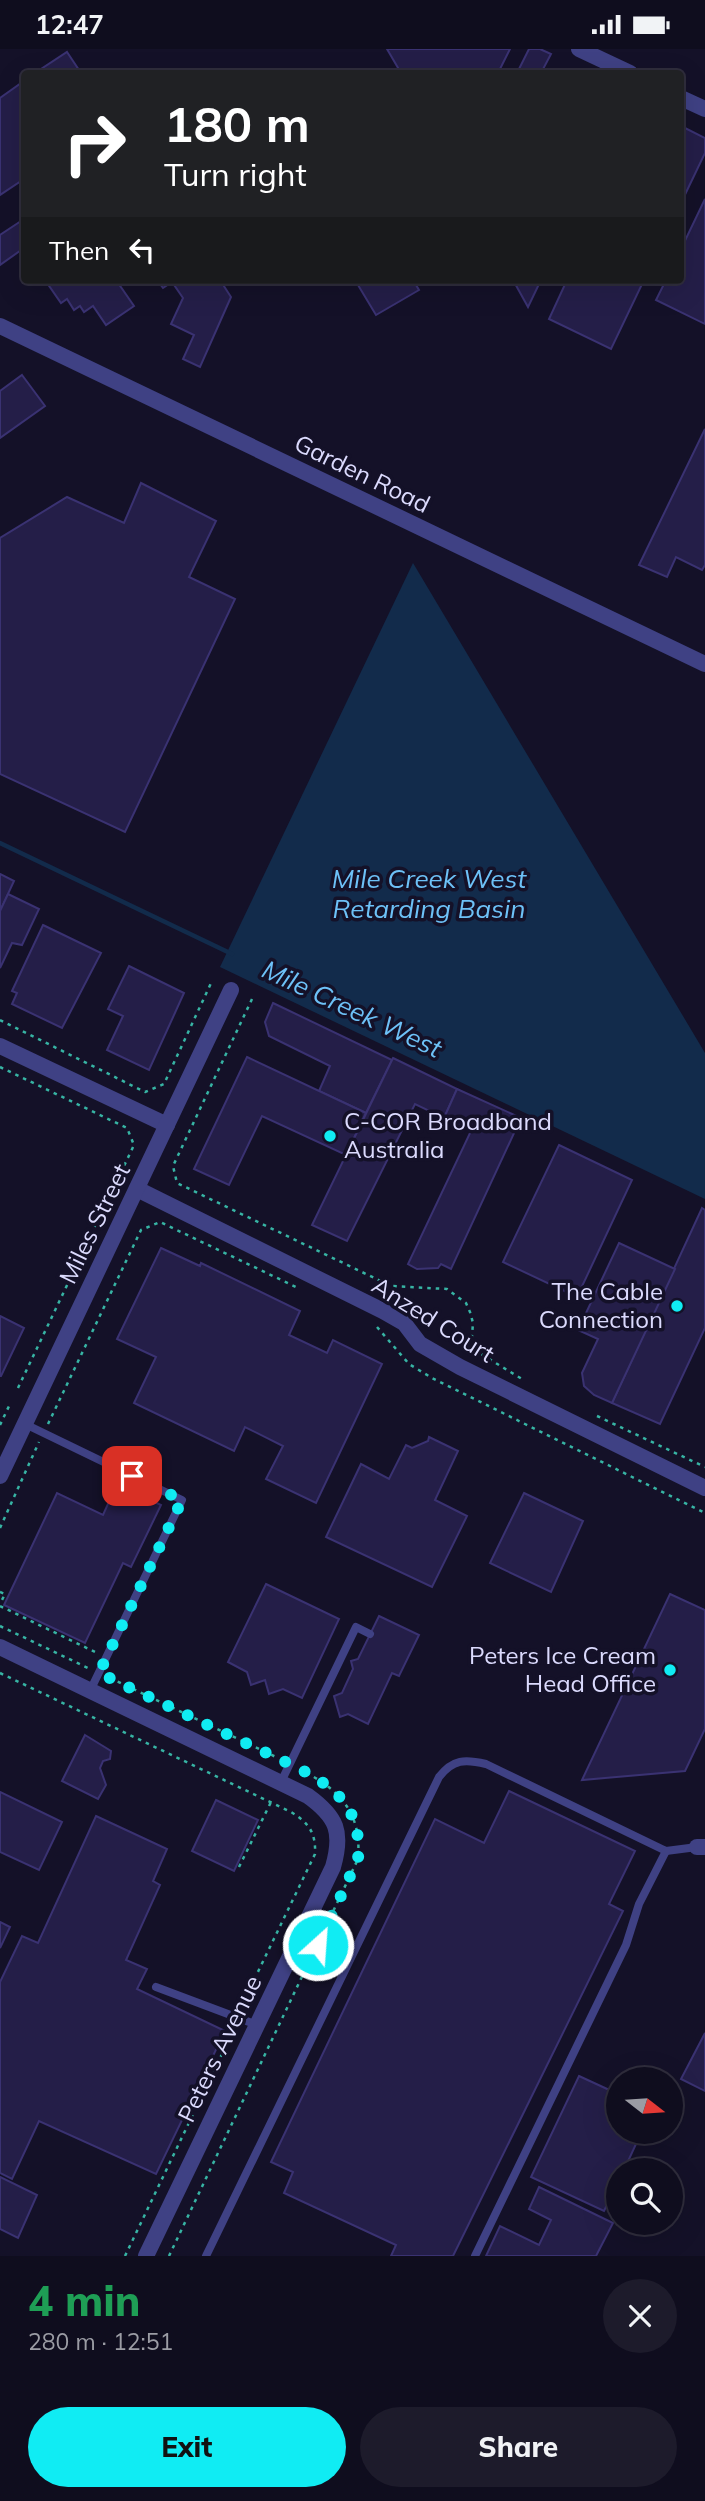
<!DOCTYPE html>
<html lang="en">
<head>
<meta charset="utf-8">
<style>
	:root { --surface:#0f0d1e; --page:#1d1b2b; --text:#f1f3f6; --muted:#9b9ca4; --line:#2f2d3c; --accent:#10ecf3 }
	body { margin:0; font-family:Mulish,sans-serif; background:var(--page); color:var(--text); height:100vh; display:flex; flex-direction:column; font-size:26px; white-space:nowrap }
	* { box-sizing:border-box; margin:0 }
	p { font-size:23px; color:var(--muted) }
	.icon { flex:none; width:38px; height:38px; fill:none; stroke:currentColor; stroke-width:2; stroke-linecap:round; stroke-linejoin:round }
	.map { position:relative; height:2207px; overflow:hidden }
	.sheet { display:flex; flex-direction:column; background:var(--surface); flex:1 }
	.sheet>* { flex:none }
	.hud { position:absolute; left:21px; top:21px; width:663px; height:214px; border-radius:7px; box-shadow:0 7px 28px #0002,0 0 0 2px var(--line); background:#202124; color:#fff; overflow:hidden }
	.needle { width:46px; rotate:107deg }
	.tools { position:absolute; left:606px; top:2018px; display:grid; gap:14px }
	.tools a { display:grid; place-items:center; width:77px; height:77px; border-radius:50%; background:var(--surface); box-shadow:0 7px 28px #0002,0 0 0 2px var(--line); font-size:35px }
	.pin { position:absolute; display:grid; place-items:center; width:60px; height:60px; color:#fff; margin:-30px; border-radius:14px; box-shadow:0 4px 10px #0006 }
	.me { position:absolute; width:77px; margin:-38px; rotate:26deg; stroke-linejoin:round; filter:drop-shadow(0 0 5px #0008) }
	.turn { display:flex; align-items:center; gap:24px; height:147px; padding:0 28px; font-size:32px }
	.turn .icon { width:91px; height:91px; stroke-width:2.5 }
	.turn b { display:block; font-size:49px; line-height:60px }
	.then { display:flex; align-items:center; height:66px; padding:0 28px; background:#0003; gap:14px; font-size:26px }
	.round { display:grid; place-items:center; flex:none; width:74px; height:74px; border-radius:37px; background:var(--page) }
	.overview { display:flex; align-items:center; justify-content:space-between; height:119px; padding:0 28px }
	h1 { font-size:42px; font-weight:800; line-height:52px; color:#1e9e55 }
	.button { display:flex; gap:14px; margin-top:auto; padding:14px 28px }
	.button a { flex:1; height:80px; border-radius:42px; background:var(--accent); color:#111; font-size:28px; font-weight:800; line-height:80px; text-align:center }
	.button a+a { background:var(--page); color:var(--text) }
	.status { display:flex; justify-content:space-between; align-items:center; height:49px; padding:0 35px; background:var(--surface); direction:ltr }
	.status svg { height:19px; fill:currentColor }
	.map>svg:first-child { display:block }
	.water { fill:#122b4b }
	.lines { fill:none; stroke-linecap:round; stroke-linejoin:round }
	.stream { stroke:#122b4b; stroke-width:4.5 }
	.building { fill:#241e48; stroke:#3a3272; stroke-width:2 }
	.path { stroke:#37b4a4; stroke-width:2.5; stroke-dasharray:3.5 5; stroke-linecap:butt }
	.service { stroke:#3f4184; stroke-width:8 }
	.minor { stroke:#3f4184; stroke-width:16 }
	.route { stroke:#10ecf3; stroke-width:12; stroke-dasharray:0 21.6 }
	.poi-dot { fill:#10ecf3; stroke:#141128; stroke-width:2.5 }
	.labels { text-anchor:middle; stroke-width:7; stroke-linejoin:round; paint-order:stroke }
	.street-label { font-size:24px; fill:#dbdafd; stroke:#141128 }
	.poi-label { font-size:24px; fill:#dbdafd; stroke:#141128; text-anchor:end }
	.water-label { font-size:26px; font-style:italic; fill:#6dc1f7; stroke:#141128 }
</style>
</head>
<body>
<div class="status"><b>12:47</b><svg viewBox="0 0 49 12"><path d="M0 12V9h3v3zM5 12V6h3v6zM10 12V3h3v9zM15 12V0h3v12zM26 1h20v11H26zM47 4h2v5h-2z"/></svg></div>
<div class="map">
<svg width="705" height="2207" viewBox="0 0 705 2207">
	<rect width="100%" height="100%" fill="#141128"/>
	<polygon class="water" points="413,514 705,1004 705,1150 220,918"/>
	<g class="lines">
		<polyline class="stream" points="0,794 232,905"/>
	</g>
	<g class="building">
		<polygon points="387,0 510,0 498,24 401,24"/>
		<polygon points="529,0 540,0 551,5 541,24 517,24"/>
		<polygon points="67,3 81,24 35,24"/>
		<polygon points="24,32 24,130 0,146 0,49"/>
		<polygon points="681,77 705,89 705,104 681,154"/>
		<polygon points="705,150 705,275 656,251 666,231 681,231 681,200"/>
		<polygon points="24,170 24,199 0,216 0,186"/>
		<polygon points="45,231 116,231 134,257 106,276 93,257 84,263 80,257 74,261 67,250 61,254"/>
		<polygon points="157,231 220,231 231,248 200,318 183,310 194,286 171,275 183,249 172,233 163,239"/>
		<polygon points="355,231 413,231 419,241 376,266"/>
		<polygon points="513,231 541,231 528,258"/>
		<polygon points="567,231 644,231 611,300 549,270"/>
		<polygon points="22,326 45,357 0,389 0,342"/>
		<polygon points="705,380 705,516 702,521 676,508 667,528 639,516"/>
		<polygon points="141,434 216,472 189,528 235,550 125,783 0,725 0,489 67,448 124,474"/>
		<polygon points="0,825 14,832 0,862"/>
		<polygon points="8,845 39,860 22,896 12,894 0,919 0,862"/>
		<polygon points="43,876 101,904 62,979 12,955 17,944 12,942"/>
		<polygon points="129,917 184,944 149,1021 107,1001 123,967 108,960"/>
		<polygon points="273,954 392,1011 366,1064 319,1042 330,1017 269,987 265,973"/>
		<polygon points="247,1008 366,1064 346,1106 262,1067 229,1136 194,1120"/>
		<polygon points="393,1009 457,1040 444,1069 415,1055 347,1192 312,1176"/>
		<polygon points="457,1040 521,1069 451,1220 441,1215 438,1219 417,1220 408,1215 471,1082 444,1069"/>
		<polygon points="559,1096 632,1131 577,1248 503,1213"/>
		<polygon points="702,1159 705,1161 705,1279 660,1375 612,1354"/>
		<polygon points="619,1194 675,1220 612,1354 594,1346 584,1337 582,1324 598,1290 578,1281"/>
		<polygon points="161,1199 200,1217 201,1214 300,1262 289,1286 327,1304 333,1291 382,1315 316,1454 266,1430 283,1397 245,1378 234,1402 134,1354 156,1308 117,1290"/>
		<polygon points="0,1267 24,1279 1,1327 0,1327"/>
		<polygon points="429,1388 458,1402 435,1451 467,1467 432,1538 326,1488 361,1415 389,1430 406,1396 412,1399 428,1392"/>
		<polygon points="117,1435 161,1456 131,1518 123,1514 85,1594 4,1556 57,1444 103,1466"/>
		<polygon points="524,1444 583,1472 551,1543 490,1514"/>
		<polygon points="266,1535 339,1570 302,1649 283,1640 269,1645 265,1631 251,1636 247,1623 228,1613"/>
		<polygon points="670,1545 705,1561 705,1680 685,1722 582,1731"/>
		<polygon points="379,1567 419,1586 399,1627 392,1624 368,1675 348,1665 340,1668 334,1647 342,1644 353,1620 351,1612 358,1610"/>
		<polygon points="85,1686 111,1702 110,1710 103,1712 100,1719 106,1736 98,1750 62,1732"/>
		<polygon points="509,1742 635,1802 609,1855 623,1862 453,2207 391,2207 396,2196 284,2144 293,2123 271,2113 435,1770 484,1794"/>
		<polygon points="0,1743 62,1773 39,1821 0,1803"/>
		<polygon points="216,1751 258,1771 234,1822 192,1802"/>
		<polygon points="96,1767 167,1800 153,1832 160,1836 126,1911 147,1920 137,1940 225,1982 156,2125 39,2072 12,2130 0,2124 0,1933 22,1887 38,1894"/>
		<polygon points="0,1873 10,1878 0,1899"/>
		<polygon points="705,1984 705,2042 681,2030"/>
		<polygon points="579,2027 618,2045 618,2082 642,2082 624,2121 618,2121 618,2134 604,2162 531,2128"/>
		<polygon points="0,2128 37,2146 18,2189 0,2180"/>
		<polygon points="539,2138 613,2174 596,2207 486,2207 500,2177 539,2196 551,2171 529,2160"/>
	</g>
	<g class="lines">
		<g class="path">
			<polyline points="252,950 173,1117 177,1134 391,1237 447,1240 466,1254 470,1263 473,1274 471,1299 522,1330"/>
			<polyline points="0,971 145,1043 164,1035 212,932"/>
			<polyline points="0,1018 127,1079 134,1096 17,1341"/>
			<polyline points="377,1278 409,1315 432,1329 705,1464"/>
			<polyline points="597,1367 705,1418"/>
			<polyline points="48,1375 141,1181 160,1173 296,1238"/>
			<polyline points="0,1376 10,1355"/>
			<polyline points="0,1479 39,1393"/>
			<polyline points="0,1543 5,1545 0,1555"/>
			<polyline points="0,1557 95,1603"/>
			<polyline points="0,1577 88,1619"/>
			<path d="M0,1624L291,1763C309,1774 316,1784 315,1805L254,1931L245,1958"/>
			<polyline points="110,1629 278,1709"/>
			<polyline points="239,1818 271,1753"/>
			<polyline points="125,2207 234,1980"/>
			<path d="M169,2207L358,1810C362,1762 339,1741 300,1720"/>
		</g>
		<g class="service">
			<polyline points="25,1375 182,1451 90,1642"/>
			<polyline points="281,1733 356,1578 370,1585"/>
			<polyline points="156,1938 257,1976"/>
			<path d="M206,2207L439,1728C453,1710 465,1710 486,1715L666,1802L697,1798"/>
			<polyline points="475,2207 626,1896 639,1855 666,1802"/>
		</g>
		<g class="minor">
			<polyline points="579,0 630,24"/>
			<polyline points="681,49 705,60"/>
			<polyline points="0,277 705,615"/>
			<polyline points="0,997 167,1076"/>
			<polyline points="137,1140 383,1262 404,1274 420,1295 460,1318 705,1439"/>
			<polyline points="0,1427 231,941"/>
			<path d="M0,1598L308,1747C337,1768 343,1783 333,1818L146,2207"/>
			<polyline points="697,1798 705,1798"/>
		</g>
	</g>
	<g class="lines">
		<path class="route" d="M132,1427L182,1451L99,1624L298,1719C338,1740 362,1761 358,1810L318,1896"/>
	</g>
	<g class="poi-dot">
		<circle cx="330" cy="1087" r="7"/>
		<circle cx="677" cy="1257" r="7"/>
		<circle cx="670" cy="1621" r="7"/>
	</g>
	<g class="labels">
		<g class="street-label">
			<text transform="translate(362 425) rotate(26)" y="8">Garden Road</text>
			<text transform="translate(95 1175) rotate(-64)" y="8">Miles Street</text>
			<text transform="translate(433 1271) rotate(32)" y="8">Anzed Court</text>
			<text transform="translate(220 2000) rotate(-64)" y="8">Peters Avenue</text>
		</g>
		<g class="poi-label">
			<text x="344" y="1081" text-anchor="start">C-COR Broadband<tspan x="344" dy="28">Australia</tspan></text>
			<text x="663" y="1251">The Cable<tspan x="663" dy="28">Connection</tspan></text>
			<text x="656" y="1615">Peters Ice Cream<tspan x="656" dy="28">Head Office</tspan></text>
		</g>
		<g class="water-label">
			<text x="429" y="839">Mile Creek West<tspan x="429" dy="30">Retarding Basin</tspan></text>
			<text transform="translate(352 960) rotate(25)" y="9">Mile Creek West</text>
		</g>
	</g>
</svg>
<div class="tools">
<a><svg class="needle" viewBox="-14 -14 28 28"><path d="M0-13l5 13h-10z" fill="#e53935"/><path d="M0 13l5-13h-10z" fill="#9b9ca4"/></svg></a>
<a><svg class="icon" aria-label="search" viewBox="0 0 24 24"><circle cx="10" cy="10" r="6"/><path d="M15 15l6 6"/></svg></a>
</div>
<div class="pin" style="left:132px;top:1427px;background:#d93025"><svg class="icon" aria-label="arrive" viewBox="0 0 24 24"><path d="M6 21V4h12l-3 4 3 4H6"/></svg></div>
<svg class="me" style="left:318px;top:1896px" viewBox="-20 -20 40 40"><circle r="17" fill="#10ecf3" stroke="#fff" stroke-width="3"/><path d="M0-11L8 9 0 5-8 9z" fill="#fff"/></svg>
<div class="hud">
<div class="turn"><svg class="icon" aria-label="right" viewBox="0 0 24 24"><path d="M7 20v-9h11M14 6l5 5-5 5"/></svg><div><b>180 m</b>Turn right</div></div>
<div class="then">Then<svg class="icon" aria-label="left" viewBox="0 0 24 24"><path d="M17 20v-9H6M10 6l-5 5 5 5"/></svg></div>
</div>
</div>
<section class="sheet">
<div class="overview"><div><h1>4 min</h1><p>280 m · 12:51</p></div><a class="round"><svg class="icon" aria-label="close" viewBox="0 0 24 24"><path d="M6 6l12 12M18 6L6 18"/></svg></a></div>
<div class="button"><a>Exit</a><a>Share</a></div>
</section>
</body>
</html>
